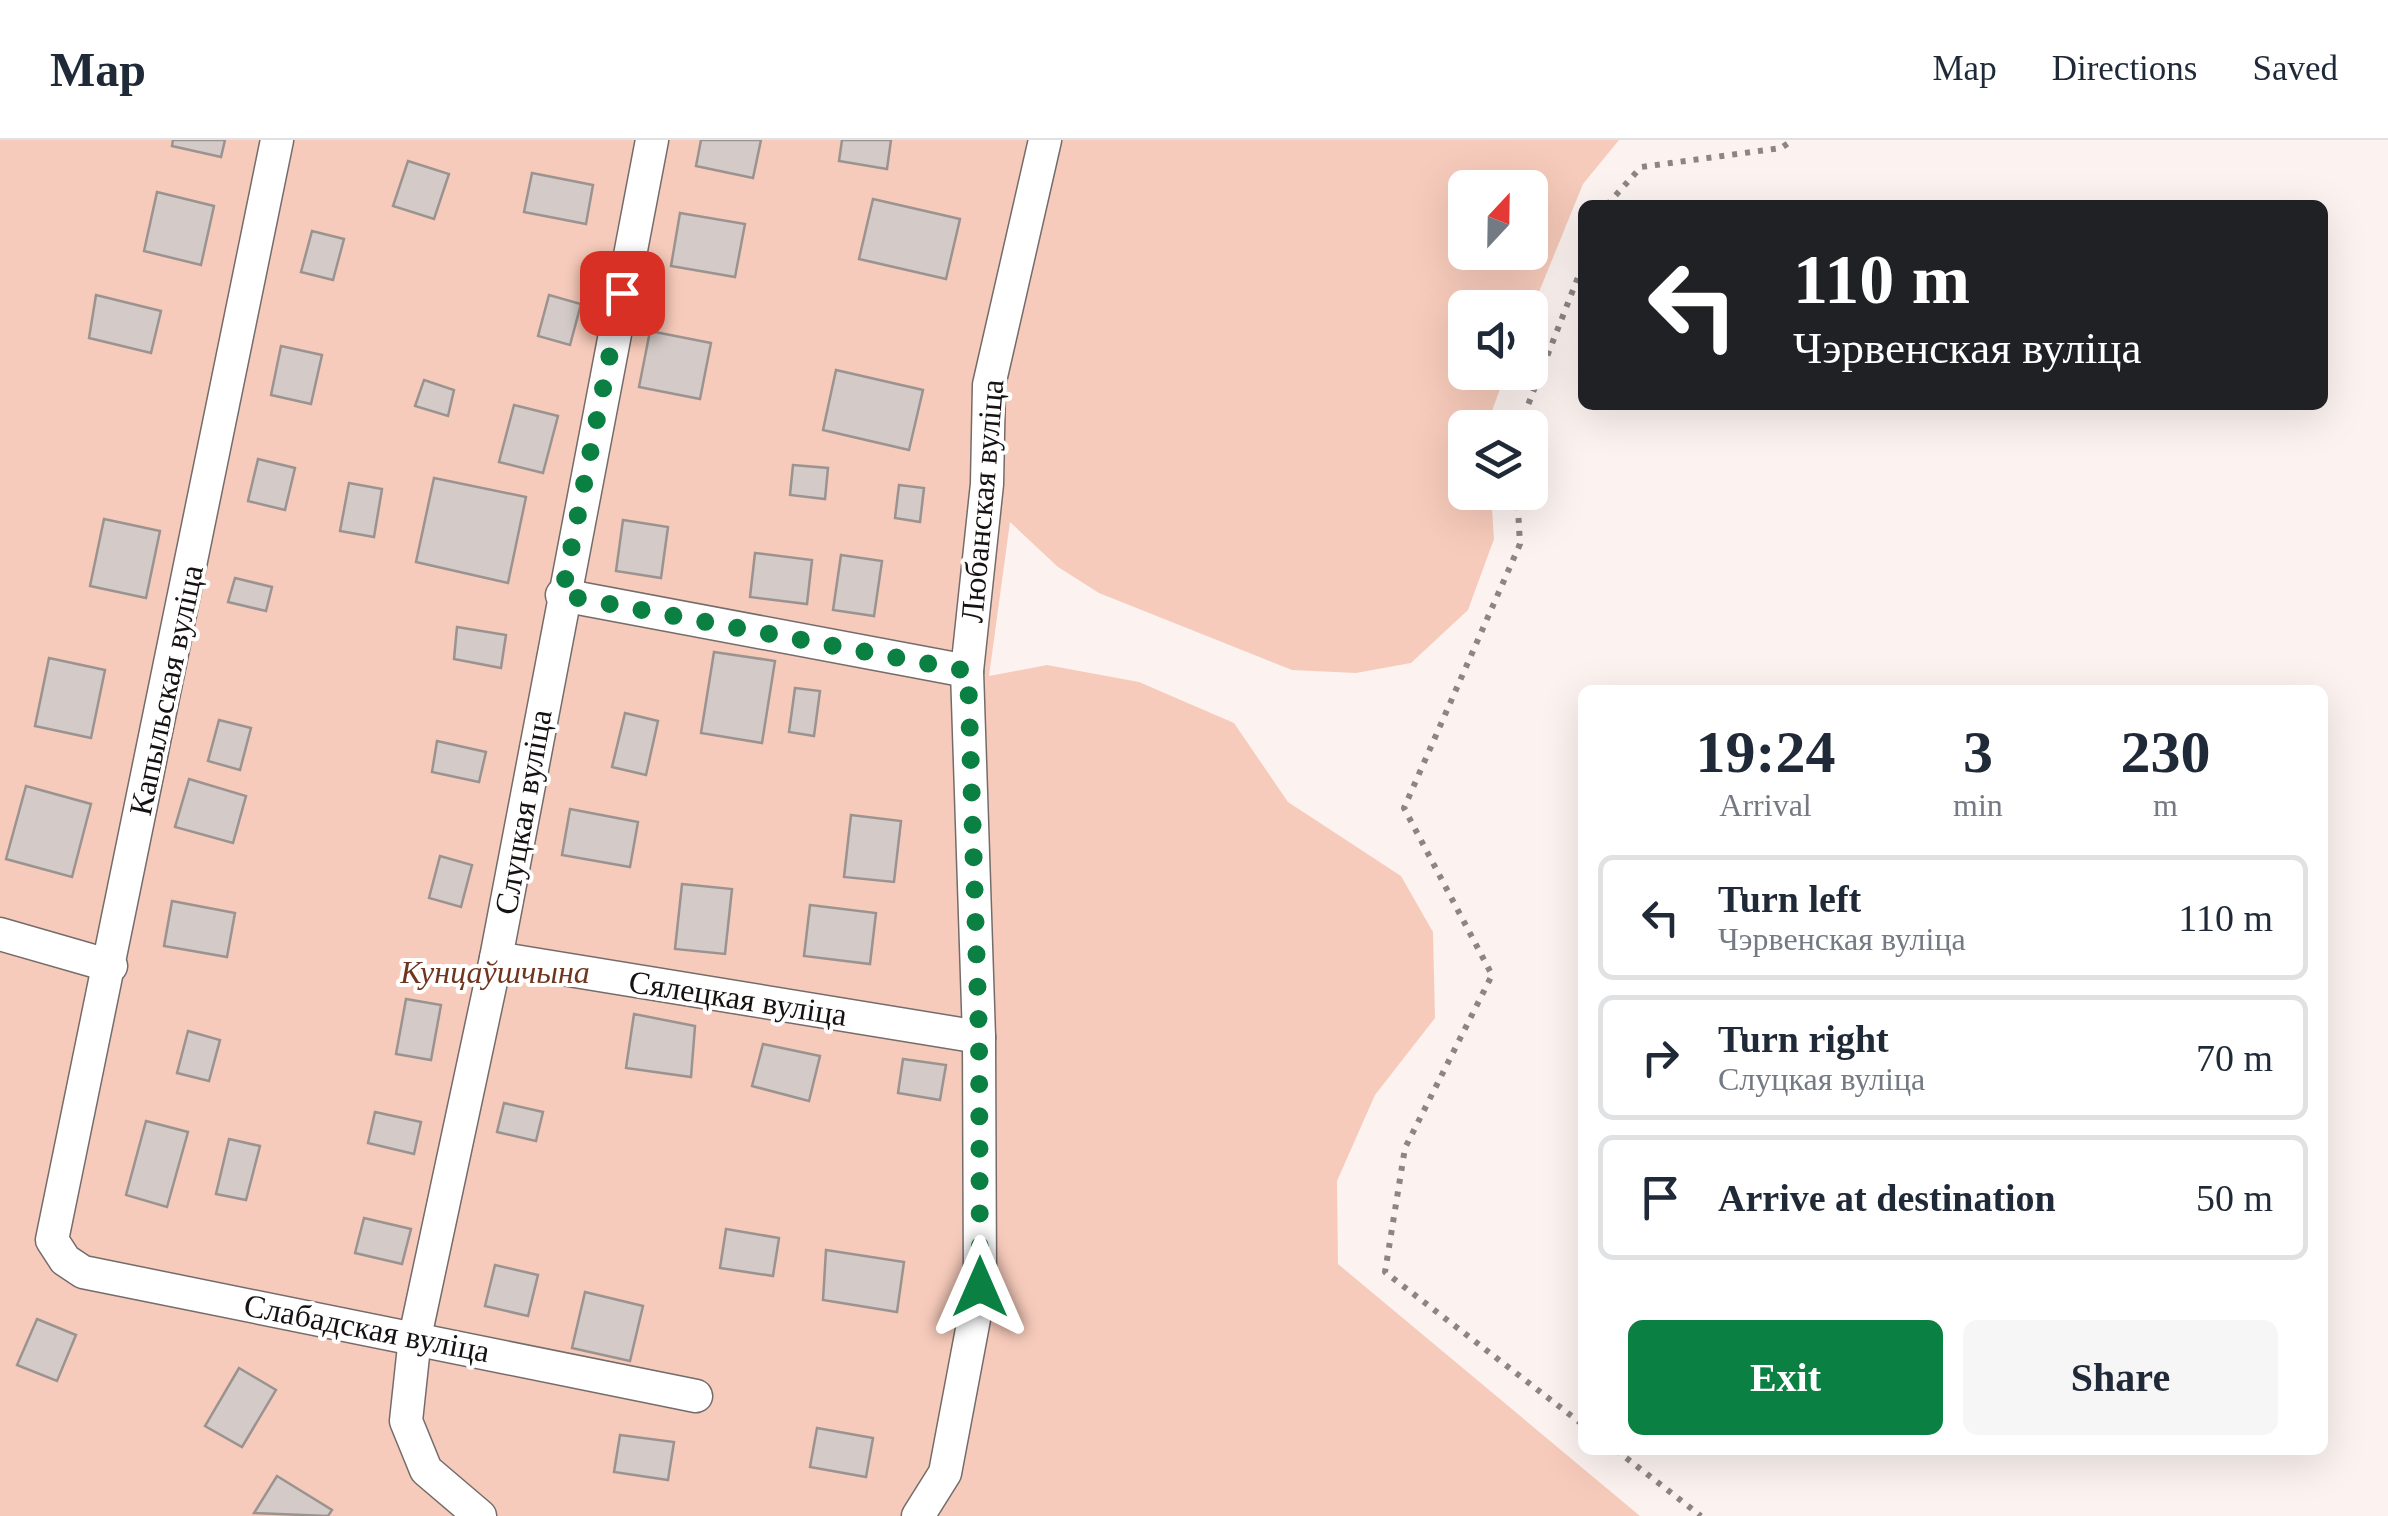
<!DOCTYPE html>
<html lang="en">
<head>
<meta charset="utf-8">
<style>
	:root { --surface:#fff; --page:#f6f6f7; --text:#1f2937; --muted:#747a83; --line:#e0e1e3; --accent:#0b8043 }
	body { margin:0; font-family:Georgia,serif; background:var(--page); color:var(--text); height:100vh; display:flex; flex-direction:column; font-size:38px; white-space:nowrap }
	* { box-sizing:border-box; margin:0 }
	p { font-size:32px; color:var(--muted) }
	.icon { flex:none; width:55px; height:55px; fill:none; stroke:currentColor; stroke-width:2; stroke-linecap:round; stroke-linejoin:round }
	.map { position:relative; flex:1; overflow:hidden }
	.sheet { position:absolute; left:1578px; top:545px; width:750px; height:770px; display:flex; flex-direction:column; background:var(--surface); border-radius:15px; box-shadow:0 10px 40px #0002 }
	.sheet>* { flex:none }
	.hud { position:absolute; left:1578px; top:60px; width:750px; height:210px; border-radius:15px; box-shadow:0 10px 40px #0002; background:#202124; color:#fff; overflow:hidden }
	.needle { width:65px; rotate:22deg }
	.tools { position:absolute; left:1448px; top:30px; display:grid; gap:20px }
	.tools a { display:grid; place-items:center; width:100px; height:100px; border-radius:15px; background:var(--surface); box-shadow:0 10px 40px #0002; font-size:50px }
	.pin { position:absolute; display:grid; place-items:center; width:85px; height:85px; color:#fff; margin:-42px; border-radius:20px; box-shadow:0 5px 15px #0006 }
	.me { position:absolute; width:110px; margin:-55px; rotate:0deg; stroke-linejoin:round; filter:drop-shadow(0 0 8px #0008) }
	.turn { display:flex; align-items:center; gap:35px; height:210px; padding:0 50px; font-size:45px }
	.turn .icon { width:130px; height:130px; stroke-width:2.5 }
	.turn b { display:block; font-size:70px; line-height:85px }
	.eta { display:flex; justify-content:space-evenly; align-items:center; height:170px; text-align:center }
	.eta b { font-size:60px; font-weight:800; line-height:70px }
	.cta { display:flex; gap:20px; margin-top:auto; padding:20px 50px }
	.cta a { flex:1; height:115px; border-radius:15px; background:var(--accent); color:#fff; font-size:40px; font-weight:800; line-height:115px; text-align:center }
	.cta a+a { background:var(--page); color:var(--text) }
	ul { padding:0; list-style:none }
	li { display:flex; align-items:center; gap:30px; height:125px; margin:0 20px 15px; padding:0 30px; border:5px solid var(--line); border-radius:15px }
	li div { flex:1 }
	li b { display:block; font-size:38px }
	li em { font-style:normal }
	header { display:flex; align-items:center; gap:60px; box-sizing:border-box; height:140px; padding:0 50px; background:var(--surface); border-bottom:2px solid var(--line) }
	header strong { font-size:48px }
	nav { display:flex; gap:55px; margin-inline-start:auto; font-size:35px }
	.map>svg:first-child { display:block }
	.green { fill:#f7cbbb; fill-rule:evenodd }
	.building { fill:#d4cbc8; stroke:#9a9390; stroke-width:2.5 }
	.lines { fill:none; stroke-linecap:round; stroke-linejoin:round }
	.minor-casing { stroke:#746c6a; stroke-width:35 }
	.path { stroke:#8b8583; stroke-width:6; stroke-dasharray:5 8; stroke-linecap:butt }
	.minor { stroke:#fff; stroke-width:32 }
	.route { stroke:#0b8043; stroke-width:18; stroke-dasharray:0 32.4 }
	.labels { text-anchor:middle; stroke-width:8; stroke-linejoin:round; paint-order:stroke }
	.street-label { font-size:32px; fill:#151211; stroke:#fff }
	.park-label { font-size:32px; font-style:italic; fill:#70351f; stroke:#fff }
</style>
</head>
<body>
<header>
<strong>Map</strong>
<nav><a>Map</a><a>Directions</a><a>Saved</a></nav>
</header>
<div class="map">
<svg width="2388" height="1376" viewBox="0 0 2388 1376">
	<rect width="100%" height="100%" fill="#fcf3f0"/>
	<path class="green" d="M0,0H1619L1583,44L1530,174V168H1465V232L1506,233L1486,287L1465,288V352L1491,353L1494,399L1468,470L1411,523L1356,533L1292,530L1099,453L1058,427L1010,382L989,536L1047,525L1139,542L1234,583L1288,662L1401,736L1433,792L1435,878L1375,955L1337,1041L1338,1124L1640,1376H0ZM1465,48H1530V112H1465Z"/>
	<g class="building">
		<polygon points="173,0 225,0 221,17 172,6"/>
		<polygon points="701,0 761,0 753,38 696,26"/>
		<polygon points="842,0 891,0 887,29 839,21"/>
		<polygon points="408,21 449,34 434,79 393,66"/>
		<polygon points="532,33 593,45 586,84 524,72"/>
		<polygon points="157,52 214,66 201,125 144,111"/>
		<polygon points="873,59 960,79 946,139 859,119"/>
		<polygon points="680,73 745,84 735,137 671,126"/>
		<polygon points="312,91 344,99 333,140 301,132"/>
		<polygon points="96,155 161,171 151,213 89,198"/>
		<polygon points="549,155 581,164 570,205 538,196"/>
		<polygon points="650,191 711,203 700,259 639,247"/>
		<polygon points="281,206 322,215 311,264 271,255"/>
		<polygon points="836,230 923,250 909,310 823,290"/>
		<polygon points="424,240 454,250 448,276 415,266"/>
		<polygon points="514,265 558,276 543,333 499,322"/>
		<polygon points="258,319 295,328 285,370 248,361"/>
		<polygon points="793,325 828,328 825,359 790,355"/>
		<polygon points="434,338 526,357 508,443 416,422"/>
		<polygon points="349,343 382,349 374,397 340,391"/>
		<polygon points="899,345 924,348 920,382 895,378"/>
		<polygon points="104,379 160,391 146,458 90,446"/>
		<polygon points="623,380 668,387 661,438 616,431"/>
		<polygon points="755,413 812,420 807,464 750,457"/>
		<polygon points="841,415 882,421 874,476 833,470"/>
		<polygon points="235,438 272,447 266,471 228,462"/>
		<polygon points="457,487 506,495 501,528 454,519"/>
		<polygon points="714,512 775,521 762,603 701,593"/>
		<polygon points="49,518 105,530 91,598 35,586"/>
		<polygon points="795,548 820,551 814,596 789,592"/>
		<polygon points="625,573 658,581 646,635 612,627"/>
		<polygon points="219,580 251,588 240,630 208,621"/>
		<polygon points="437,601 486,612 479,642 432,632"/>
		<polygon points="189,639 246,656 233,703 175,687"/>
		<polygon points="26,646 91,664 72,737 6,719"/>
		<polygon points="570,669 638,682 630,727 562,715"/>
		<polygon points="851,675 901,681 894,742 844,737"/>
		<polygon points="440,716 472,725 461,767 429,758"/>
		<polygon points="682,744 732,749 725,814 675,809"/>
		<polygon points="172,761 235,773 227,817 164,806"/>
		<polygon points="810,765 876,773 870,824 804,816"/>
		<polygon points="406,859 441,865 431,920 396,914"/>
		<polygon points="634,874 695,886 691,937 626,928"/>
		<polygon points="188,891 220,900 209,941 177,933"/>
		<polygon points="763,904 820,916 809,961 752,946"/>
		<polygon points="903,919 946,925 940,960 898,953"/>
		<polygon points="504,963 543,972 536,1001 497,992"/>
		<polygon points="375,972 421,982 414,1014 368,1003"/>
		<polygon points="146,981 188,992 167,1067 126,1055"/>
		<polygon points="229,999 260,1006 246,1060 216,1054"/>
		<polygon points="364,1078 411,1089 402,1124 355,1113"/>
		<polygon points="726,1089 779,1098 773,1136 720,1128"/>
		<polygon points="826,1110 904,1122 897,1172 823,1160"/>
		<polygon points="495,1125 538,1135 528,1176 485,1166"/>
		<polygon points="585,1152 643,1166 630,1221 572,1208"/>
		<polygon points="37,1179 76,1195 57,1241 17,1225"/>
		<polygon points="239,1228 276,1250 242,1307 205,1286"/>
		<polygon points="817,1288 873,1298 866,1337 810,1327"/>
		<polygon points="620,1295 674,1302 668,1340 614,1332"/>
		<polygon points="277,1336 332,1370 328,1376 254,1373"/>
	</g>
	<g class="lines">
		<g class="minor-casing">
			<g id="minor">
				<polyline points="277,0 52,1100 65,1120 83,1132 696,1256"/>
				<polyline points="562,455 967,531"/>
				<polyline points="0,794 111,826"/>
				<polyline points="496,818 979,897"/>
				<polyline points="480,1376 426,1330 406,1281 415,1197 496,818 652,0"/>
				<polyline points="918,1376 945,1333 980,1147 979,897 967,531 987,344 989,245 1045,0"/>
			</g>
		</g>
		<g class="path">
			<polyline points="1607,65 1641,27 1781,8 1793,0"/>
			<polyline points="1519,288 1582,127"/>
			<polyline points="1517,352 1520,404 1404,668 1492,835 1405,1008 1385,1132 1582,1284"/>
			<polyline points="1616,1310 1701,1376"/>
		</g>
		<use href="#minor" class="minor"/>
	</g>
	<g class="lines">
		<polyline class="route" points="622,153 562,455 968,531 979,897 980,1147"/>
	</g>
	<g class="labels">
		<g class="street-label">
			<text transform="translate(982 361) rotate(-85)" y="11">Любанская вуліца</text>
			<text transform="translate(166 550) rotate(-78)" y="11">Капыльская вуліца</text>
			<text transform="translate(523 672) rotate(-80)" y="11">Слуцкая вуліца</text>
			<text transform="translate(738 858) rotate(9)" y="11">Сялецкая вуліца</text>
			<text transform="translate(367 1188) rotate(11)" y="11">Слабадская вуліца</text>
		</g>
		<g class="park-label">
			<text x="495" y="843">Кунцаўшчына</text>
		</g>
	</g>
</svg>
<div class="tools">
<a><svg class="needle" viewBox="-14 -14 28 28"><path d="M0-13l5 13h-10z" fill="#e53935"/><path d="M0 13l5-13h-10z" fill="#747a83"/></svg></a>
<a><svg class="icon" aria-label="sound" viewBox="0 0 24 24"><path d="M4 9h4l5-4v14l-5-4H4zM17 9q2 3 0 6"/></svg></a>
<a><svg class="icon" aria-label="layers" viewBox="0 0 24 24"><path d="M12 4l9 5-9 5-9-5zM3 14l9 5 9-5"/></svg></a>
</div>
<div class="pin" style="left:622px;top:153px;background:#d93025"><svg class="icon" aria-label="arrive" viewBox="0 0 24 24"><path d="M6 21V4h12l-3 4 3 4H6"/></svg></div>
<svg class="me" style="left:980px;top:1147px" viewBox="-20 -20 40 40"><path d="M0-17L14 15 0 8-14 15z" fill="#0b8043" stroke="#fff" stroke-width="4"/></svg>
<div class="hud">
<div class="turn"><svg class="icon" aria-label="left" viewBox="0 0 24 24"><path d="M17 20v-9H6M10 6l-5 5 5 5"/></svg><div><b>110 m</b>Чэрвенская вуліца</div></div>
</div>
<section class="sheet">
<div class="eta">
<div><b>19:24</b><p>Arrival</p></div>
<div><b>3</b><p>min</p></div>
<div><b>230</b><p>m</p></div>
</div>
<ul>
<li><svg class="icon" aria-label="left" viewBox="0 0 24 24"><path d="M17 20v-9H6M10 6l-5 5 5 5"/></svg><div><b>Turn left</b><p>Чэрвенская вуліца</p></div><em>110 m</em></li>
<li><svg class="icon" aria-label="right" viewBox="0 0 24 24"><path d="M7 20v-9h11M14 6l5 5-5 5"/></svg><div><b>Turn right</b><p>Слуцкая вуліца</p></div><em>70 m</em></li>
<li><svg class="icon" aria-label="arrive" viewBox="0 0 24 24"><path d="M6 21V4h12l-3 4 3 4H6"/></svg><div><b>Arrive at destination</b></div><em>50 m</em></li>
</ul>
<div class="cta"><a>Exit</a><a>Share</a></div>
</section>
</div>
</body>
</html>
